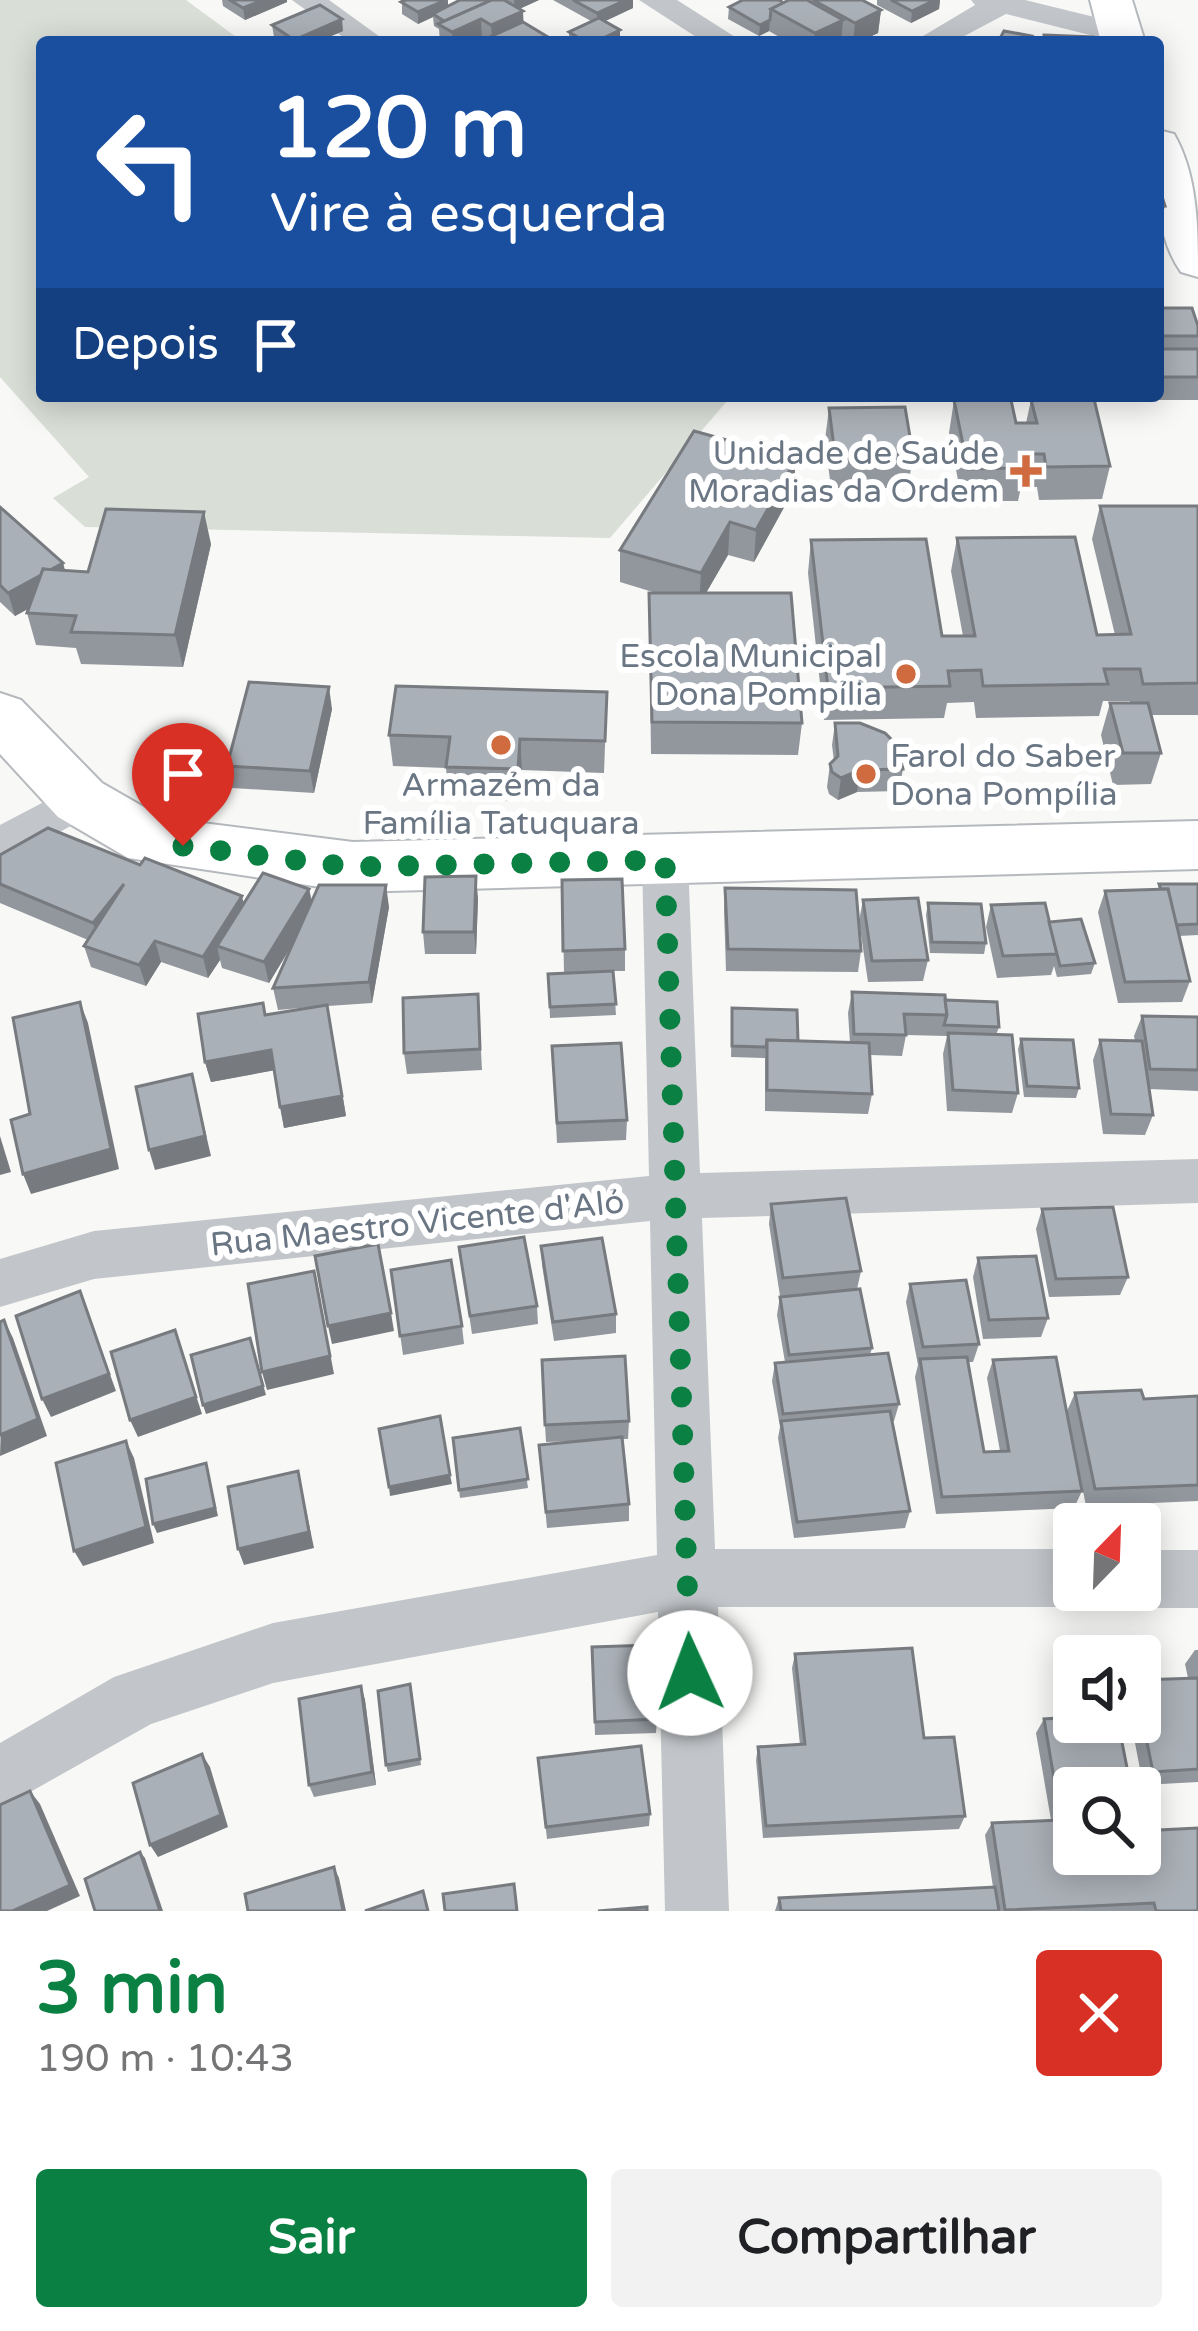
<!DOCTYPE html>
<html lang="pt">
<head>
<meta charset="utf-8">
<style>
	:root { --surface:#fff; --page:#f2f2f2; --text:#202124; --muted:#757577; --accent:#0b8043 }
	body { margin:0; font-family:"Varela Round",sans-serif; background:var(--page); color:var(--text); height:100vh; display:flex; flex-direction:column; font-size:45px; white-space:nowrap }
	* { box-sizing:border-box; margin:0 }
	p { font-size:39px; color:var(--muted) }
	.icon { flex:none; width:66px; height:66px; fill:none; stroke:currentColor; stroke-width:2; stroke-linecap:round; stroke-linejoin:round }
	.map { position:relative; height:1911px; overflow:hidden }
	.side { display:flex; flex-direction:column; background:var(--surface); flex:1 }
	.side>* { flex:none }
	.top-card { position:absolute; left:36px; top:36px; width:1128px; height:366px; border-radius:12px; box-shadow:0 6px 30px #0003; background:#1a4fa0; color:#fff; overflow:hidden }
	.needle { width:78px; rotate:23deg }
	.controls { position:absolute; left:1053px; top:1503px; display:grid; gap:24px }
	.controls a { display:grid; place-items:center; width:108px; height:108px; border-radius:12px; background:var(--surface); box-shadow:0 6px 30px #0003; font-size:60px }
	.pin { position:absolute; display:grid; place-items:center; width:102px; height:102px; color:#fff; margin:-123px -51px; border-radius:50% 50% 50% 0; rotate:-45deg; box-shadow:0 0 12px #0007 }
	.pin .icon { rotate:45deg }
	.me { position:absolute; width:132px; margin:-66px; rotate:358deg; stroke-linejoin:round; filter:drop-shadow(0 0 9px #0008) }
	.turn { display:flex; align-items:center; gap:42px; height:252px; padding:0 36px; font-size:54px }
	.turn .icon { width:156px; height:156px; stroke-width:2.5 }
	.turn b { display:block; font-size:84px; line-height:102px }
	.then { display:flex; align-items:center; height:114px; padding:0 36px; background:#0003; gap:24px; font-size:45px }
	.round { display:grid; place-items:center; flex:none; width:126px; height:126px; border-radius:12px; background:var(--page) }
	.summary { display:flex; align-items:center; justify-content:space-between; height:204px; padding:0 36px }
	h1 { font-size:72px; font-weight:700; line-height:90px; color:var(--accent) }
	.action { display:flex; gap:24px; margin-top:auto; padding:24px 36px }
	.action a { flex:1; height:138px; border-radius:12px; background:var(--accent); color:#fff; font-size:48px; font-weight:700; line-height:138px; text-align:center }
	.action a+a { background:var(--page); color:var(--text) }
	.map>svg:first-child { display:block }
	.green { fill:#d9ded7 }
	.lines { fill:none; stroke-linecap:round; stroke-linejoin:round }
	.secondary-casing { stroke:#b5b9bd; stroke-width:4 }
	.street { fill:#c2c5c9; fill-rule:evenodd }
	.secondary { fill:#fff; fill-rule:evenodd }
	.wall { fill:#92979d }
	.shaded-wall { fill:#777b80 }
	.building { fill:#aab0b7; stroke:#777b80; stroke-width:3 }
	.route { stroke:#0b8043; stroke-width:21; stroke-dasharray:0 37.8 }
	.poi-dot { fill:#cf6b3f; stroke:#fff; stroke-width:4.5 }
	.labels { text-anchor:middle; stroke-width:12; stroke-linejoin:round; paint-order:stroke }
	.poi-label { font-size:33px; fill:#6a7683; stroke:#fff; text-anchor:end }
	.street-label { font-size:33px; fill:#6a7683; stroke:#fff }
</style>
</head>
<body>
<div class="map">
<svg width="1198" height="1911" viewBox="0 0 1198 1911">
	<rect width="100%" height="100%" fill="#f8f8f6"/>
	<polygon class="green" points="0,0 186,0 243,42 42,42 42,396 721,396 727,401 610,538 85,527 53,498 89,477 0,377"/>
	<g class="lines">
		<g class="secondary-casing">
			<g id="secondary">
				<polygon points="1090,0 1132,0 1145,42 1101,42"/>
				<path d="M1158,130L1174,134C1198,176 1198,228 1198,277L1181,272C1152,231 1158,178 1158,130Z"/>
				<polygon points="0,693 21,700 102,783 163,818 353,842 1198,821 1198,869 353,892 128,858 58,817 0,754"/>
			</g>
		</g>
		<g class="street">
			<polygon points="292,0 329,0 387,42 350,42"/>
			<polygon points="639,0 677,0 743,42 704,42"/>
			<polygon points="971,0 1025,0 1131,26 1136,33 1118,42 1006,14 953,42 913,42 975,5"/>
			<polygon points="80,783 96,788 103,800 96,812 0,865 0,825"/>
			<polygon points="665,842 681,847 688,860 700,1173 1198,1159 1198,1203 702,1218 715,1549 1074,1549 1074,1590 1098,1590 1095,1599 1074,1607 718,1607 729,1911 665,1911 658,1612 273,1683 151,1724 0,1809 0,1743 114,1677 273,1623 657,1555 650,1221 94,1279 0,1307 0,1259 94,1231 649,1176 642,860 649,847"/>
			<polygon points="1140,1550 1198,1550 1198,1608 1140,1608 1119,1600 1115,1590 1140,1590"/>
		</g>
		<use href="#secondary" class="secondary"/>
	</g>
	<g class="wall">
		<polygon points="222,0 287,0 287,2 245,20 223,6"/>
		<polygon points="400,0 448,0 448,6 460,0 539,0 519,9 523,22 548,42 440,42 439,29 434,26 433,17 418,24 402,14 402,2"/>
		<polygon points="553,0 633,0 633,8 605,21 620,30 620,42 569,42 569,32 591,21"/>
		<polygon points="789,0 862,0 881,10 878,33 859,42 846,42 841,39 841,42 788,42 769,31 759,36 728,19 729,7 784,3"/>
		<polygon points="877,0 940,0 939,9 911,23 877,5"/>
		<polygon points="272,25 343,31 317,42 282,42 274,37"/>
		<polygon points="1158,184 1165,206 1159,229 1158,229"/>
		<polygon points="1158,308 1198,326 1198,400 1128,400 1127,396 1158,396"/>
		<polygon points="954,400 1016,423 1026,423 1031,400 1110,466 1102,499 1039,500 1037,487 1021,487 1018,501 962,501 949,433"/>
		<polygon points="829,408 913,455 908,488 831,488 825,440"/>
		<polygon points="796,459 793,491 754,562 728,555 706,593 802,723 798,755 651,754 649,593 656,593 620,582 620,550"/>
		<polygon points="1100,506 1198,506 1198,715 1152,715 1161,753 1151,784 1113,785 1101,735 1110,703 1130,703 1130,701 1103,701 1099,716 976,718 974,702 947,703 944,718 824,720 808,573 811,540 942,636 963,636 951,571 957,538 1097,635 1115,635 1092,539"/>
		<polygon points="0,507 63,563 65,571 88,572 211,544 183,667 81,664 76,648 36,645 27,613 28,609 15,616 0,602"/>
		<polygon points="607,692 604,773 522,770 519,801 449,798 446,768 393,766 389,735"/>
		<polygon points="332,709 314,793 232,788 227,766"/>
		<polygon points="835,723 903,769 899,791 857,792 838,800 829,794 827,787 830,764 834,761 832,745"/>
		<polygon points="0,855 140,865 244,904 309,889 312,901 389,907 372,1003 328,1006 346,1116 284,1128 274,1070 211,1082 205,1062 263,1003 266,1015 312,1007 278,1010 273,988 294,942 269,983 222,968 220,960 208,978 161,962 146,986 91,967 84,946 88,940 0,903"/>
		<polygon points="562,880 625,949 625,971 613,971 616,1015 550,1018 548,974 564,972"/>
		<polygon points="1159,884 1198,884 1198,935 1179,936 1190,981 1182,1002 1118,1003 1098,912 1105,891 1158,889"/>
		<polygon points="725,888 861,951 858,972 726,971 724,910"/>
		<polygon points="478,898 476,954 425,954 423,932"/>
		<polygon points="863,900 928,960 923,981 868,982 859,921"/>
		<polygon points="928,903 986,943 984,954 930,953 926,915"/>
		<polygon points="991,905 1049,922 1095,963 1091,974 1057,977 1054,966 1051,975 997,978 986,927"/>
		<polygon points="852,992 945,1000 999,1027 996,1035 1018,1093 1012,1113 947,1111 943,1054 947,1036 906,1035 902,1056 870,1055 872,1094 868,1114 765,1111 765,1058 731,1057 732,1008 798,1041 850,1043 848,1013"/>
		<polygon points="478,994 482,1070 407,1074 404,1053"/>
		<polygon points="1142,1016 1198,1017 1198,1091 1149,1089 1153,1115 1145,1135 1103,1134 1093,1060 1100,1040 1135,1041 1134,1036"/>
		<polygon points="1021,1039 1079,1088 1076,1098 1024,1097 1018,1049"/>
		<polygon points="552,1046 627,1120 626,1140 557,1143"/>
		<polygon points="771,1204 861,1271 857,1289 872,1348 870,1355 899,1404 894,1421 892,1422 910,1511 905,1528 794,1538 778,1438 780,1427 772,1381 775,1363 785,1362 777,1315 780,1296 769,1224"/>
		<polygon points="1042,1209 1128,1277 1120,1295 1049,1297 1036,1229"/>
		<polygon points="541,1246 616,1314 616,1333 554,1341 542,1265"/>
		<polygon points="459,1247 537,1306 538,1324 472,1334"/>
		<polygon points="978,1258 1048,1318 1041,1337 983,1339 973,1277"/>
		<polygon points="391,1270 462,1326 464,1344 403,1355"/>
		<polygon points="910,1284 979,1344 973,1362 968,1362 984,1452 1000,1451 987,1378 993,1360 1082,1491 1074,1508 936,1514 915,1377 918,1365 906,1302"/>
		<polygon points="1075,1393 1144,1399 1198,1396 1198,1501 1086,1506 1067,1411"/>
		<polygon points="629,1421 628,1439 622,1439 629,1504 629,1521 547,1528 539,1445 585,1441 546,1442 545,1425"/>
		<polygon points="520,1428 528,1488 460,1498 453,1438"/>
		<polygon points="592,1647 657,1719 656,1733 595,1735"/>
		<polygon points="1195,1650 1198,1650 1198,1782 1143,1785 1131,1722 1140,1722 1140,1680 1188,1678 1185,1664"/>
		<polygon points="795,1654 924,1738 965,1816 959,1829 763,1838 756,1760 758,1747 800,1745 792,1668"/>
		<polygon points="361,1686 365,1700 376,1785 314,1797 309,1785"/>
		<polygon points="412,1692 421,1765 388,1772 386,1765"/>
		<polygon points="1044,1719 1074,1854 1198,1911 775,1911 779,1898 993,1887 985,1835 992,1823 1051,1820 1036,1733"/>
		<polygon points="538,1758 650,1814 649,1826 547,1839"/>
	</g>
	<g class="shaded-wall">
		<polygon points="263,0 287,0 287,2 245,20 243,8"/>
		<polygon points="448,0 448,11 433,14 433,17 418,24 418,12"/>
		<polygon points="514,0 539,0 515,11"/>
		<polygon points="626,0 633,0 633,8 597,25 597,13"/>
		<polygon points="935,0 940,0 939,9 911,23 912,11"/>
		<polygon points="881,10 878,33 859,42 853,42 855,23"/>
		<polygon points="523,11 524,34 492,38 491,25"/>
		<polygon points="342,19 343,31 317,42 295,42 294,40"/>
		<polygon points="481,19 482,42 453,42 452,32"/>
		<polygon points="770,20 769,31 759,36 760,25"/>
		<polygon points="843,20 841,42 814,42 815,33"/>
		<polygon points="620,30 620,42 595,42"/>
		<polygon points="796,459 793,491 754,562 756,530"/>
		<polygon points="204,512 211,544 183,667 175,635"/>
		<polygon points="730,522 728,555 699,605 701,573"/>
		<polygon points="63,563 69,586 15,616 8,593"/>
		<polygon points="329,687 332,709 314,793 310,771"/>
		<polygon points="520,739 522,770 519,801 518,769"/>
		<polygon points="860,770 857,792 838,800 841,778"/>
		<polygon points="476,876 478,898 476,954 474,932"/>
		<polygon points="124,884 100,944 93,923"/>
		<polygon points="386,885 389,907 372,1003 369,982"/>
		<polygon points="309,889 313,910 269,983 264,962"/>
		<polygon points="242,896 247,918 217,946 220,960 208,978 203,957"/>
		<polygon points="155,941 161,962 146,986 139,965"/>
		<polygon points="80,1002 88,1023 119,1169 31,1194 23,1174"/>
		<polygon points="327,1005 346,1116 284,1128 280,1107"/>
		<polygon points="271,1050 276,1070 211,1082 205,1062"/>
		<polygon points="192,1074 211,1156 155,1170 149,1150"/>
		<polygon points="0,1136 11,1172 0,1175"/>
		<polygon points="318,1289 334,1374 267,1390 262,1372"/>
		<polygon points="80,1291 116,1391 51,1417 42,1399"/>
		<polygon points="391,1313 394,1331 332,1344 328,1326"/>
		<polygon points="4,1320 13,1338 47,1436 0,1456"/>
		<polygon points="175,1330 202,1414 138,1437 130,1420"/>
		<polygon points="250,1338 266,1395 206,1414 203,1405"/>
		<polygon points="126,1441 134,1458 154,1543 83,1566 74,1551"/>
		<polygon points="206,1463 218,1516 157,1533 153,1524"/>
		<polygon points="298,1471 314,1548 244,1565 238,1549"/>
		<polygon points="450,1475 452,1484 390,1496 389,1487"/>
		<polygon points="361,1686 365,1700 376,1785 372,1772"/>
		<polygon points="202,1754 210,1767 228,1827 158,1857 150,1845"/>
		<polygon points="30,1791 40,1804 80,1896 47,1911 12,1911"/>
		<polygon points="140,1852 145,1858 163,1911 160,1911"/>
		<polygon points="334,1867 339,1878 346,1911 343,1911"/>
	</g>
	<g class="building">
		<polygon points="230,0 263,0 243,8"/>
		<polygon points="406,0 446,0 418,12 401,2"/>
		<polygon points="460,0 492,0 444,21 433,14"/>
		<polygon points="492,0 504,0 523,11 491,25 481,19 452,32 438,24"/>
		<polygon points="573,0 626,0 597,13"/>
		<polygon points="743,0 779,0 784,3 771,9 770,20 760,25 729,7"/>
		<polygon points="789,0 807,0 843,20 815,33 771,9"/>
		<polygon points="813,0 862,0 881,10 855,23"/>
		<polygon points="891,0 935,0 912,11"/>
		<polygon points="320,5 342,19 294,40 272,25"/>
		<polygon points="599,18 620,30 595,42 586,42 569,32"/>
		<polygon points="523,22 548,37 537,42 498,42 490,37"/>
		<polygon points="1004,31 1032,36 1029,42 998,42"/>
		<polygon points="1044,35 1093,37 1094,42 1044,42"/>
		<polygon points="1158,184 1165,206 1158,206"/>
		<polygon points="1158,308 1192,308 1198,326 1198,336 1158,336"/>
		<rect x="1158" y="349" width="40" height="28"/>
		<polygon points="1094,399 1110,466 1046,467 1044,454 1023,454 1025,468 968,469 954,400 1011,400 1016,423 1037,423 1031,400"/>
		<polygon points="905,407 913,455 835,455 829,408"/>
		<polygon points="694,431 796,459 756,530 730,522 701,573 620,550"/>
		<polygon points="1100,506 1198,506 1198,683 1143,684 1140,669 1104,669 1108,684 983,686 981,670 948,671 950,686 828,688 811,540 926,539 942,636 975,636 957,538 1075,537 1097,635 1131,634"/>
		<polygon points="0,507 63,563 50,570 43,569 41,575 8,593 0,585"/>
		<polygon points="106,509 204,512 175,635 71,632 76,616 27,613 43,569 88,572"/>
		<polygon points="649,593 791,593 802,723 652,722"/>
		<polygon points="249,682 329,687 310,771 227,766"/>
		<polygon points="396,686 607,692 605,741 520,739 518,769 446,767 450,737 389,735"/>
		<polygon points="1110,703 1148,703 1161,753 1123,753"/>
		<polygon points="835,723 860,723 885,733 900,748 903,769 860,770 841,778 832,772 830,764 838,756"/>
		<polygon points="48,828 140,865 145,858 242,896 203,957 155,941 139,965 84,946 124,884 93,923 0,884 0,855"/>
		<polygon points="263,873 309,889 264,962 217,946"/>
		<polygon points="476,876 474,932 423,932 425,877"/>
		<polygon points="622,879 625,949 563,951 562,880"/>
		<polygon points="1159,884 1198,884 1198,924 1176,925 1168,889 1161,889"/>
		<polygon points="319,885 386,885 369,982 273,988"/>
		<polygon points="725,888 856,890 861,951 728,949"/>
		<polygon points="1168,889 1190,981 1125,982 1105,891"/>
		<polygon points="918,898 928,960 872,961 863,900"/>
		<polygon points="928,903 981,904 986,943 932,942"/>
		<polygon points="1045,903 1057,954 1003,956 991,905"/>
		<polygon points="1081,919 1095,963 1060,966 1049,922"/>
		<polygon points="613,971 616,1004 550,1007 548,974"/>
		<polygon points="852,992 945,995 947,1015 904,1014 906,1035 854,1034"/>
		<polygon points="478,994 480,1049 404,1053 403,998"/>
		<polygon points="945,1000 997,1002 999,1027 944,1025 947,1015"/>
		<polygon points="80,1002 111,1149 23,1174 11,1120 30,1114 13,1018"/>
		<polygon points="263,1003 265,1015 327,1005 342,1096 280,1107 271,1050 205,1062 198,1014"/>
		<polygon points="732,1008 797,1010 798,1041 767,1040 766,1047 732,1046"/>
		<polygon points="1142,1016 1198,1017 1198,1070 1150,1069"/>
		<polygon points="948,1033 1012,1035 1018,1093 953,1090"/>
		<polygon points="1021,1039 1073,1040 1079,1088 1027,1086"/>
		<polygon points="767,1040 869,1043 872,1094 767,1090"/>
		<polygon points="1100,1040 1142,1041 1153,1115 1111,1114"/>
		<polygon points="621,1043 627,1120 557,1123 552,1046"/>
		<polygon points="192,1074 205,1136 149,1150 136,1087"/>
		<polygon points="846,1198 861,1271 783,1278 771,1204"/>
		<polygon points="1113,1207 1128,1277 1056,1279 1042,1209"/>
		<polygon points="524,1237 537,1306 470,1316 459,1247"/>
		<polygon points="602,1238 616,1314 553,1322 541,1246"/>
		<polygon points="378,1244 391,1313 328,1326 315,1256"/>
		<polygon points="1036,1256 1048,1318 989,1320 978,1258"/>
		<polygon points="451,1260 462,1326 400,1336 391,1270"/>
		<polygon points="314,1271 330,1356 262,1372 248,1284"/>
		<polygon points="966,1280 979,1344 923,1347 910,1284"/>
		<polygon points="860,1289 872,1348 789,1355 780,1297"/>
		<polygon points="80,1291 109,1374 42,1399 16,1316"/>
		<polygon points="4,1320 38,1419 0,1435 0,1322"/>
		<polygon points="175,1330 196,1397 130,1420 111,1352"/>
		<polygon points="250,1338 263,1386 203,1405 191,1355"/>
		<polygon points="888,1353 899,1404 783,1414 775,1363"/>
		<polygon points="625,1356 629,1421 545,1425 542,1360"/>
		<polygon points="967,1357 984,1452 1009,1451 993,1360 1056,1357 1082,1491 942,1497 920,1359"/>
		<polygon points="1141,1390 1144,1399 1198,1396 1198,1485 1095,1489 1075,1393"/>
		<polygon points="890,1411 910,1511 797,1522 781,1421"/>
		<polygon points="440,1416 450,1475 389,1487 379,1429"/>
		<polygon points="520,1428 528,1479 459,1490 453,1438"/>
		<polygon points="622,1437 629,1504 546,1512 539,1445"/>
		<polygon points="126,1441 146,1527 74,1551 56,1463"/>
		<polygon points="206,1463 215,1508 153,1524 146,1479"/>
		<polygon points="298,1471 309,1532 238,1549 228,1487"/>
		<polygon points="653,1645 657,1719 595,1722 592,1647"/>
		<polygon points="912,1648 924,1738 954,1737 965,1816 766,1826 758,1747 805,1744 795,1654"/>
		<polygon points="1198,1678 1198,1769 1153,1772 1140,1708 1140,1680"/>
		<polygon points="410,1684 420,1759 386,1765 378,1691"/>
		<polygon points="361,1686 372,1772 309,1785 299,1699"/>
		<polygon points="1074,1717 1074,1722 1118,1722 1131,1788 1074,1788 1074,1854 1140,1854 1140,1831 1198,1828 1198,1911 1156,1911 1154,1903 1005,1910 992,1823 1061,1820 1044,1719"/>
		<polygon points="641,1746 650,1814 546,1827 538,1758"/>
		<polygon points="202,1754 221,1815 150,1845 133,1783"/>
		<polygon points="30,1791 70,1885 12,1911 0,1911 0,1805"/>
		<polygon points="140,1852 160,1911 95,1911 85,1879"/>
		<polygon points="334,1867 343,1911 248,1911 245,1894"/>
		<polygon points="514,1884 517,1911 445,1911 443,1894"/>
		<polygon points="995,1887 999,1911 781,1911 779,1898"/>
		<polygon points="423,1891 428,1911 365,1911"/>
		<polygon points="647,1907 647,1911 598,1911"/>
	</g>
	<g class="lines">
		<polyline class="route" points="183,846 352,867 665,860 690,1673"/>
	</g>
	<g class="poi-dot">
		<path d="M1020 453h12v12h12v12h-12v12h-12v-12h-12v-12h12z"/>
		<circle cx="906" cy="674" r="12"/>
		<circle cx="501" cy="745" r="12"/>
		<circle cx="866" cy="774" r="12"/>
	</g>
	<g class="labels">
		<g class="poi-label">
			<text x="999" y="464">Unidade de Saúde<tspan x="999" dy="38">Moradias da Ordem</tspan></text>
			<text x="882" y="667">Escola Municipal<tspan x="882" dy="38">Dona Pompília</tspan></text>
			<text x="890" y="767" text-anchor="start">Farol do Saber<tspan x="890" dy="38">Dona Pompília</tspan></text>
			<text x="501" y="796" text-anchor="middle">Armazém da<tspan x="501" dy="38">Família Tatuquara</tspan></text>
		</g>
		<g class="street-label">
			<text transform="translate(417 1222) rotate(-6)" y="12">Rua Maestro Vicente d'Aló</text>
		</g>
	</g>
</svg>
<div class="controls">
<a><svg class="needle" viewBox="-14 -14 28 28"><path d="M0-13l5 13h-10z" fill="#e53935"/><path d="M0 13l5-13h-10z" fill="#757577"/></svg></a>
<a><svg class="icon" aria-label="sound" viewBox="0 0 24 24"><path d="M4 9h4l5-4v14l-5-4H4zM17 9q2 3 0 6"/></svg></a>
<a><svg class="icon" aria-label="search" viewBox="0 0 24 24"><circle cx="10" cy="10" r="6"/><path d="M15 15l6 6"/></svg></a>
</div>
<div class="pin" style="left:183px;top:846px;background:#d93025"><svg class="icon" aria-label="arrive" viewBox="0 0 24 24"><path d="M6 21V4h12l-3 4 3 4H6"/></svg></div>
<svg class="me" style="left:690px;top:1673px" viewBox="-20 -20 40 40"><circle r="19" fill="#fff"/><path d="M0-13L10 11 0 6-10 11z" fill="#0b8043"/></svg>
<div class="top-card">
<div class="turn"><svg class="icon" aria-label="left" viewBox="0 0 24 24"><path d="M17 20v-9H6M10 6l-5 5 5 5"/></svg><div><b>120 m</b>Vire à esquerda</div></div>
<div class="then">Depois<svg class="icon" aria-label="arrive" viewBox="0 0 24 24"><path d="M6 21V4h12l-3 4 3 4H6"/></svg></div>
</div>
</div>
<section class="side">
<div class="summary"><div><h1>3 min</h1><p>190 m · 10:43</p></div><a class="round" style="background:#d93025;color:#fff"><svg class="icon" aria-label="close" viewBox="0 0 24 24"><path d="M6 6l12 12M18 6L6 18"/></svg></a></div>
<div class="action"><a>Sair</a><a>Compartilhar</a></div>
</section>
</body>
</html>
